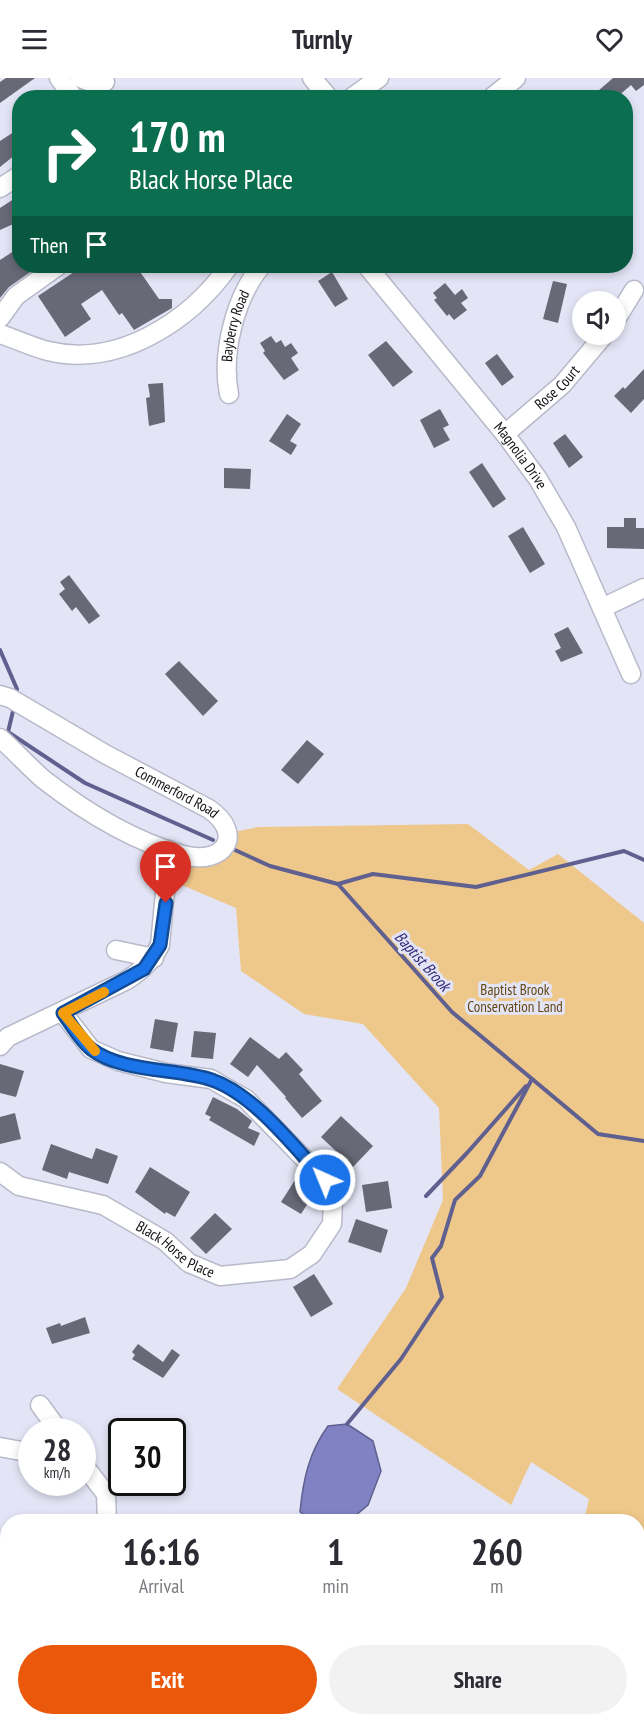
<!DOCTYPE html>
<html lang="en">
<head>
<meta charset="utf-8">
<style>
	:root { --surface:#fff; --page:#f2f2f3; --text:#2b2b33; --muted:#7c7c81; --accent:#ea580c }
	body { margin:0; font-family:"PT Sans Narrow",sans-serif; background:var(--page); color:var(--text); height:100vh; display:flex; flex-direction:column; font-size:22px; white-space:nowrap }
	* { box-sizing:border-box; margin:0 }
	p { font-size:20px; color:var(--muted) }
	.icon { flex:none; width:33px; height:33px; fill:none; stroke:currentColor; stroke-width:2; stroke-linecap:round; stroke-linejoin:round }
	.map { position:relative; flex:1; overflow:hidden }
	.side { position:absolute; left:0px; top:1436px; width:645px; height:212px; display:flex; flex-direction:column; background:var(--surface); border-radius:24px 24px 0 0; box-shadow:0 3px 9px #0003 }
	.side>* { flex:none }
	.guide { position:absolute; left:12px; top:12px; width:621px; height:183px; border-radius:24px; box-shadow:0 3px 9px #0003; background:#0b6e4f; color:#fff; overflow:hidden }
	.buttons { position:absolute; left:572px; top:213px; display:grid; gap:12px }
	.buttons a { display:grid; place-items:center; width:54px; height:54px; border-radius:50%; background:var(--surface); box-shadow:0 3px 9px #0003; font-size:30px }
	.speed { position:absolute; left:18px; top:1340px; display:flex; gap:12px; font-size:30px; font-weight:700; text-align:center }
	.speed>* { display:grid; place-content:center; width:78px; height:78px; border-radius:50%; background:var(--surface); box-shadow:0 3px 9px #0003; line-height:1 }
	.speed small { font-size:15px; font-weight:400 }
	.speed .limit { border:3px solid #111; border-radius:9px; background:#fff; color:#111 }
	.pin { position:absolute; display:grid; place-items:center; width:51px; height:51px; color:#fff; margin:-62px -26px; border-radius:50% 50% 50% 0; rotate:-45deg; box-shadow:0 0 6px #0007 }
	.pin .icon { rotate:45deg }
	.me { position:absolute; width:66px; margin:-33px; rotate:316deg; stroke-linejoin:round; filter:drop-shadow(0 0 4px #0008) }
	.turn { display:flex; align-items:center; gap:21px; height:126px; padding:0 18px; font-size:27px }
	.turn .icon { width:78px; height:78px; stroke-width:2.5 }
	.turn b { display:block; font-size:42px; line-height:51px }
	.then { display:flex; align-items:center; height:57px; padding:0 18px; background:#0003; gap:12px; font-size:22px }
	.eta { display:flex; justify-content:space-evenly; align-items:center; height:102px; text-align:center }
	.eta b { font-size:36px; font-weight:700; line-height:42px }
	.action { display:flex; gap:12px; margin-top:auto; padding:12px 18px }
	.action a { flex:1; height:69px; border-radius:36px; background:var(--accent); color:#fff; font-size:24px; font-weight:700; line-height:69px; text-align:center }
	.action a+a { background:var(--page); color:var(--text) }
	header { display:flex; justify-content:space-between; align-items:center; height:78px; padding:0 18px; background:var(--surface); font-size:27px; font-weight:700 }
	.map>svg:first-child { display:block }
	.green { fill:#eec78a }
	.water { fill:#8182c4; stroke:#5f6090; stroke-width:1.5 }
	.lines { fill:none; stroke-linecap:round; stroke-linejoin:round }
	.stream { stroke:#5f6090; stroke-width:4 }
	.building { fill:#686977 }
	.minor-casing { stroke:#b8b9c9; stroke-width:21 }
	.minor { stroke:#fff; stroke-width:18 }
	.route-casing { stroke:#114b97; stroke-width:15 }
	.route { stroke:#1a73e8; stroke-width:10 }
	.slow { stroke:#f59e0b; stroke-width:10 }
	.labels { text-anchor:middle; stroke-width:6; stroke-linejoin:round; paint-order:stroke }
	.street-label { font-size:15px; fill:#111116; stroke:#e3e4f5 }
	.park-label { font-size:15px; fill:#644713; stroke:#e3e4f5 }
	.water-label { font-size:16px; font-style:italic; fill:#322977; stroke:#e3e4f5 }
</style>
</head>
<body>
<header><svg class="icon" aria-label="menu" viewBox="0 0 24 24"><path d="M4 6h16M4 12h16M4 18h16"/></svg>Turnly<svg class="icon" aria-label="heart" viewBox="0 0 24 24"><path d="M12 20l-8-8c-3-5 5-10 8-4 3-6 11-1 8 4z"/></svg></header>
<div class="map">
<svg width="644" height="1646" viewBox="0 0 644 1646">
	<rect width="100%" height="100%" fill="#e3e4f5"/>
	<polygon class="green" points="468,746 529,792 558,776 644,845 644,1515 638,1511 638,1443 584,1443 589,1421 531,1384 511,1427 337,1311 406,1210 443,1122 439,1030 363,946 304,936 241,893 236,830 177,805 188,788 212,787 234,754 258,749"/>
	<path class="water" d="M347,1346L373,1363L381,1393L368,1427L349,1443H313L300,1434C303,1402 309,1374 328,1348Z"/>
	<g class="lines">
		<g class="stream">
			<polyline points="0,572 17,611 16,616"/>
			<polyline points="14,629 8,654 85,705 213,762"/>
			<polyline points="235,772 270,788 338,806 452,934 598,1056 644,1063"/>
			<polyline points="338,806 373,796 476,809 624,773 644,782"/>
			<polyline points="426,1118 467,1075 526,1008"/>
			<polyline points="347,1346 401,1281 442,1219 432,1180 441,1168 455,1122 480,1098 532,1001"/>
		</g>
	</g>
	<g class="building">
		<polygon points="6,0 35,0 0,25 0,4"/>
		<polygon points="613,0 644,0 644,7 636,13 631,7 616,20 603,20 598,13"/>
		<polygon points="20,50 20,73 0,89 0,63"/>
		<polygon points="20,117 20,143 0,152 0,130"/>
		<polygon points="20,169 20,188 39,188 9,209 0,220 0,182"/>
		<polygon points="83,188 136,188 159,221 172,221 172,230 134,252 122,235 119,237 102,212 81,226 91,241 65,259 38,218"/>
		<polygon points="332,194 348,221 335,229 318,203"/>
		<polygon points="553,203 567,206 558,245 543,241"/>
		<polygon points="445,205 455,217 462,211 468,220 461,225 467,232 454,242 449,236 447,238 434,222 437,220 433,215"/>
		<polygon points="271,258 276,265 281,262 285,269 291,265 298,275 291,280 299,292 284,302 263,275 265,273 260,265"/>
		<polygon points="386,263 413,294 393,309 368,277"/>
		<polygon points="497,276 514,299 502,308 485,285"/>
		<polygon points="644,291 644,321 631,335 614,318 623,309 625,311"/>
		<polygon points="163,305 165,344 149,348 146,320 150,319 148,306"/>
		<polygon points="440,331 449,347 443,350 450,362 434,370 420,342"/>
		<polygon points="287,336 301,346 290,363 297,367 291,377 269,363"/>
		<polygon points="565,356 583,379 569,390 553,365"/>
		<polygon points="482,385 506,421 493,430 469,394"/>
		<polygon points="224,390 251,391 250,411 224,410"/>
		<polygon points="624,440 636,440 636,450 644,450 644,471 607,470 607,449 624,449"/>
		<polygon points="523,449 545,486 530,495 508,458"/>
		<polygon points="69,497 100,538 89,546 76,529 72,533 59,516 65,511 60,504"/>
		<polygon points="568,549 583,575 561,584 555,573 561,570 554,556"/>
		<polygon points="179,583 218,623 203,638 165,596"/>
		<polygon points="307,662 324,676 298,706 281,692"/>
		<polygon points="155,941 178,945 173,974 150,970"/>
		<polygon points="194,953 216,955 213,981 191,979"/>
		<polygon points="250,959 279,981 286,974 303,992 299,996 322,1023 302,1040 285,1020 286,1019 257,987 248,999 230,986"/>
		<polygon points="0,986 24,993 16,1019 0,1015"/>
		<polygon points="213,1019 237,1031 252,1043 248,1050 260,1055 254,1068 209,1042 211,1039 205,1036"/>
		<polygon points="15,1035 21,1061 0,1066 0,1039"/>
		<polygon points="341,1038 373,1068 353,1089 321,1059"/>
		<polygon points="51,1066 92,1081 96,1070 118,1078 108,1106 69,1094 67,1101 42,1092"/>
		<polygon points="150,1089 190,1114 175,1139 166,1134 165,1136 135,1114"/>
		<polygon points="295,1102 315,1114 301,1136 281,1124"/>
		<polygon points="388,1103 392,1130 366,1134 362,1107"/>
		<polygon points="215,1135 232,1151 206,1176 190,1160"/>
		<polygon points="356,1141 388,1152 381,1175 348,1164"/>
		<polygon points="314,1196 333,1226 311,1239 293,1209"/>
		<polygon points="85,1239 90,1255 52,1266 46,1250 60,1245 61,1248"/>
		<polygon points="138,1266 163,1284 172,1271 180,1277 163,1300 132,1281 135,1277 132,1274"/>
	</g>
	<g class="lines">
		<g class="minor-casing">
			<g id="minor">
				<polyline points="59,0 74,20"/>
				<polyline points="80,0 90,4 105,4"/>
				<polyline points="312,0 329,20"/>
				<polyline points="351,20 379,0"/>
				<polyline points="491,20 516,0"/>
				<polyline points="0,110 20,97"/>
				<path id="s1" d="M367,188L505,356L538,401L566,449L631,596"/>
				<polyline points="0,240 16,218 58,188"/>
				<polyline points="615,243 634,212"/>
				<path d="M0,256C16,261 32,269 48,273C119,290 190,243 229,188"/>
				<path id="s2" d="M229,316C221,275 235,220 261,188"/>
				<path id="s3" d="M505,356L562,307L605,256"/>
				<polyline points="602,530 644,510"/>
				<path id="s4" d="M0,617L10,620L105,676L209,731C245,756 225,788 183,777C133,763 84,733 43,701C28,688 15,673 0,660"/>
				<polyline points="116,872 154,880"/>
				<path d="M0,968L8,959L127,902C142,892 152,883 160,867L169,772"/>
				<path id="s5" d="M0,1094L19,1108L103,1127L165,1163L189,1185L220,1198L290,1191L312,1176L332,1146L333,1122L325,1102L246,1021L211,1001L166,995L118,983L91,971L63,935"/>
				<polyline points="40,1327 59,1353"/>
				<polyline points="0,1369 32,1375"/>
				<polyline points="82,1385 106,1416 107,1443"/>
				<polyline points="138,1640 142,1646"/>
				<polyline points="321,1640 348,1646"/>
				<polyline points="203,1646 219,1640"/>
			</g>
		</g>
		<use href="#minor" class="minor"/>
	</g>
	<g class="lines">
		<g class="route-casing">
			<path id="route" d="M166,825L160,867L144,891L63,935C71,946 80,962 91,971C122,995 178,990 212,1002C255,1017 294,1069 325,1102"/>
		</g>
		<use href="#route" class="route"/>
		<polyline class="slow" points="95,973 63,935 104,914"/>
	</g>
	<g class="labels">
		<g class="street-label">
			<text dy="5" stroke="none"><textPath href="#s2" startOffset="69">Bayberry Road</textPath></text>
			<text dy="5" stroke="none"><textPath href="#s3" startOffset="70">Rose Court</textPath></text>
			<text dy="5" stroke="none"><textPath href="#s1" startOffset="244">Magnolia Drive</textPath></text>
			<text dy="5" stroke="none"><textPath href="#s4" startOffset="202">Commerford Road</textPath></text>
			<text dy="5" stroke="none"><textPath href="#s5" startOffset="195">Black Horse Place</textPath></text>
		</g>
		<g class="park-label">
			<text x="515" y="917">Baptist Brook<tspan x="515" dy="17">Conservation Land</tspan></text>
		</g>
		<g class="water-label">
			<text transform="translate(423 883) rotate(48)" y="6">Baptist Brook</text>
		</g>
	</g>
</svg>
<div class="buttons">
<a><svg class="icon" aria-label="sound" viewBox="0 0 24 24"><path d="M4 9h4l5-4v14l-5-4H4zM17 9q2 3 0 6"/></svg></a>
</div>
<div class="speed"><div>28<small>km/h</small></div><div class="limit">30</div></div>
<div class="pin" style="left:166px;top:825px;background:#d93025"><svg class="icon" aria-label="arrive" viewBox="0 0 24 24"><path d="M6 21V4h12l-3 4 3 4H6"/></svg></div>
<svg class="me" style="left:325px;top:1102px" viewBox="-20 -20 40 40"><circle r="17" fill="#1a73e8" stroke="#fff" stroke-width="3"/><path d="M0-11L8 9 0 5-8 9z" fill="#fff"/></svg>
<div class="guide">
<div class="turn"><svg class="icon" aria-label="right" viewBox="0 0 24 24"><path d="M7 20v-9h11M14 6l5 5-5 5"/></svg><div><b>170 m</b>Black Horse Place</div></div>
<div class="then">Then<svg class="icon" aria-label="arrive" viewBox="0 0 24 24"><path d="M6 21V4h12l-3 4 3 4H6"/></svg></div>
</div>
<section class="side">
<div class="eta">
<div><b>16:16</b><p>Arrival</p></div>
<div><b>1</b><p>min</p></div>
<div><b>260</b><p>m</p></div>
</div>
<div class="action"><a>Exit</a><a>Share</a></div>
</section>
</div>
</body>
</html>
